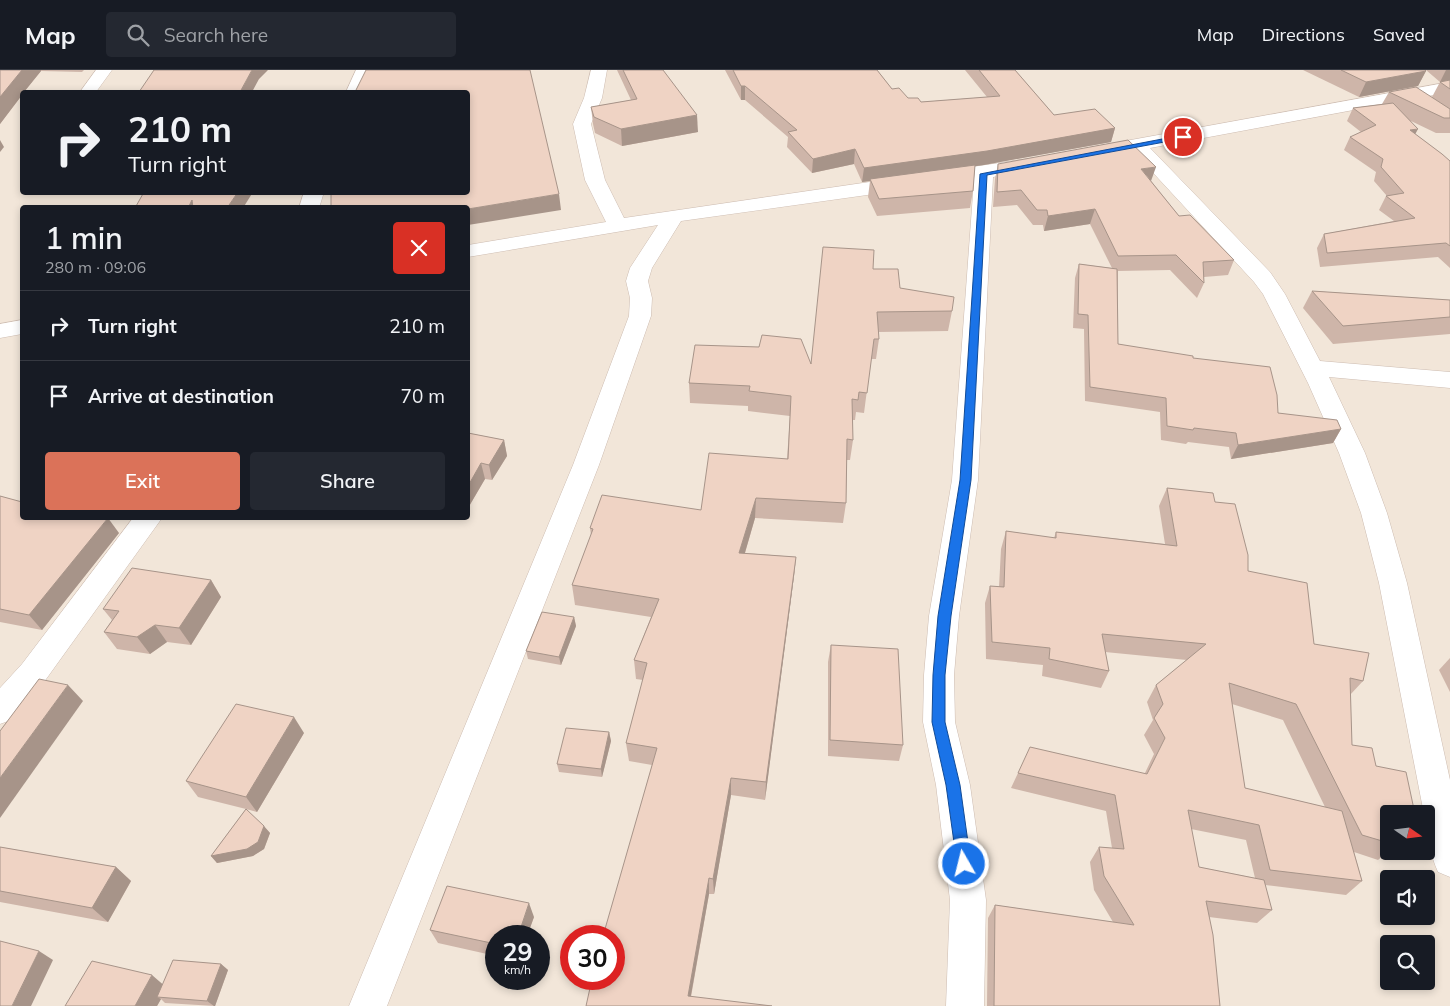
<!DOCTYPE html>
<html lang="en">
<head>
<meta charset="utf-8">
<style>
	:root { --surface:#171b24; --page:#242831; --text:#f1f3f6; --muted:#9ea1a6; --line:#363941; --accent:#db7259 }
	body { margin:0; font-family:Mulish,sans-serif; background:var(--page); color:var(--text); height:100vh; display:flex; flex-direction:column; font-size:19px; white-space:nowrap }
	* { box-sizing:border-box; margin:0 }
	p { font-size:16px; color:var(--muted) }
	.icon { flex:none; width:28px; height:28px; fill:none; stroke:currentColor; stroke-width:2; stroke-linecap:round; stroke-linejoin:round }
	.map { position:relative; flex:1; overflow:hidden }
	.drawer { position:absolute; left:20px; top:135px; width:450px; height:315px; display:flex; flex-direction:column; background:var(--surface); border-radius:5px; box-shadow:0 2px 8px #0003 }
	.drawer>* { flex:none }
	.hud { position:absolute; left:20px; top:20px; width:450px; height:105px; border-radius:5px; box-shadow:0 2px 8px #0003; background:#171b24; color:var(--text); overflow:hidden }
	.needle { width:32px; rotate:104deg }
	.buttons { position:absolute; left:1380px; top:735px; display:grid; gap:10px }
	.buttons a { display:grid; place-items:center; width:55px; height:55px; border-radius:5px; background:var(--surface); box-shadow:0 2px 8px #0003; font-size:25px }
	.speed { position:absolute; left:485px; top:855px; display:flex; gap:10px; font-size:25px; font-weight:700; text-align:center }
	.speed>* { display:grid; place-content:center; width:65px; height:65px; border-radius:50%; background:var(--surface); box-shadow:0 2px 8px #0003; line-height:1 }
	.speed small { font-size:12px; font-weight:400 }
	.speed .limit { border:8px solid #d22; background:#fff; color:#111 }
	.pin { position:absolute; display:grid; place-items:center; width:42px; height:42px; color:#fff; margin:-21px; border:2px solid #fff; border-radius:50%; box-shadow:0 1px 5px #0007 }
	.me { position:absolute; width:55px; margin:-28px; rotate:352deg; stroke-linejoin:round; filter:drop-shadow(0 0 4px #0008) }
	.turn { display:flex; align-items:center; gap:18px; height:105px; padding:0 25px; font-size:22px }
	.turn .icon { width:65px; height:65px; stroke-width:2.5 }
	.turn b { display:block; font-size:35px; line-height:42px }
	.round { display:grid; place-items:center; flex:none; width:52px; height:52px; border-radius:5px; background:var(--page) }
	.summary { display:flex; align-items:center; justify-content:space-between; height:85px; padding:0 25px }
	h1 { font-size:30px; font-weight:600; line-height:38px }
	.cta { display:flex; gap:10px; margin-top:auto; padding:10px 25px }
	.cta a { flex:1; height:58px; border-radius:5px; background:var(--accent); color:#fff; font-size:20px; font-weight:600; line-height:58px; text-align:center }
	.cta a+a { background:var(--page); color:var(--text) }
	ul { padding:0; list-style:none }
	li { display:flex; align-items:center; gap:15px; height:70px; padding:0 25px; border-top:1px solid var(--line) }
	li div { flex:1 }
	li b { display:block; font-size:19px }
	li em { font-style:normal }
	header { display:flex; align-items:center; gap:30px; box-sizing:border-box; height:70px; padding:0 25px; background:var(--surface); border-bottom:1px solid var(--line) }
	header strong { font-size:24px }
	nav { display:flex; gap:28px; margin-inline-start:auto; font-size:18px }
	.search { width:350px; height:45px; background:var(--page); display:flex; align-items:center; gap:12px; box-sizing:border-box; padding:0 18px; border-radius:5px; color:var(--muted); font-size:19px }
	.map>svg:first-child { display:block }
	.residential { fill:#f2e6d9; fill-rule:evenodd }
	.lines { fill:none; stroke-linecap:round; stroke-linejoin:round }
	.minor-casing { stroke:#cdbcb1; stroke-width:1 }
	.minor { fill:#fff; fill-rule:evenodd }
	.wall { fill:#ceb5a9; fill-rule:evenodd }
	.shaded-wall { fill:#a79489 }
	.building { fill:#efd3c4; stroke:#a79489 }
	.route { fill:#1a73e8; stroke:#114b97 }
</style>
</head>
<body>
<header>
<strong>Map</strong>
<div class="search"><svg class="icon" aria-label="search" viewBox="0 0 24 24"><circle cx="10" cy="10" r="6"/><path d="M15 15l6 6"/></svg>Search here</div>
<nav><a>Map</a><a>Directions</a><a>Saved</a></nav>
</header>
<div class="map">
<svg width="1450" height="936" viewBox="0 0 1450 936">
	<rect width="100%" height="100%" fill="#fbf4ea"/>
	<path class="residential" d="M0,0H1450V936H0ZM22,22H468V122H22ZM22,138H468V448H22ZM1389,744H1426V781H1389ZM1389,809H1426V846H1389ZM496,866H539V909H496ZM571,866H614V909H571ZM1389,874H1426V911H1389Z"/>
	<g class="lines">
		<g class="minor-casing">
			<g id="minor">
				<polygon points="96,0 112,0 96,22 80,22"/>
				<polygon points="356,0 372,0 362,22 346,22"/>
				<polygon points="591,0 607,0 602,28 591,54 605,110 624,148 1033,88 1040,90 1042,94 1040,98 993,107 978,410 959,546 954,605 955,652 970,715 986,830 984,936 946,936 950,830 936,715 923,652 924,605 929,546 952,410 974,110 681,151 652,198 648,211 652,228 651,246 599,395 387,936 349,936 573,395 629,246 630,228 626,211 630,198 658,155 468,187 468,175 606,152 585,110 573,54 584,28"/>
				<path d="M1450,12V22L1150,78L1270,202L1285,224L1320,291L1450,302V318L1329,307L1365,383L1387,443L1407,513L1450,710V807L1438,802C1430,784 1426,764 1426,744H1424L1379,513L1361,443L1339,383L1308,313L1263,224L1254,212L1133,81L1098,88L1091,86L1089,82L1091,78L1098,76Z"/>
				<polygon points="304,122 324,122 319,138 299,138"/>
				<polygon points="22,250 22,264 0,268 0,254"/>
				<polygon points="133,448 162,448 44,612 11,650 0,654 0,618 22,594"/>
			</g>
		</g>
		<use href="#minor" class="minor"/>
	</g>
	<g class="wall">
		<polygon points="0,0 84,0 82,2 41,1 24,22 22,22 22,25 0,54"/>
		<polygon points="617,0 663,0 698,62 622,76 595,63 593,54 591,37 631,30"/>
		<polygon points="725,0 877,0 892,19 908,28 921,32 987,27 965,0 1015,0 1054,45 1115,58 1111,72 975,96 973,121 970,138 877,146 868,127 870,111 862,112 854,94 812,103 787,77 788,67 745,30 741,30"/>
		<polygon points="1303,0 1425,0 1426,1 1418,16 1359,27"/>
		<polygon points="1426,0 1450,0 1450,63 1436,63 1411,51 1415,64 1450,91 1450,198 1438,187 1320,197 1317,178 1324,164 1394,151 1379,140 1386,126 1387,126 1374,111 1376,102 1344,80 1350,67 1361,62 1347,51 1353,38 1382,34 1389,22 1432,27 1440,12"/>
		<polygon points="998,94 1151,111 1179,146 1234,190 1228,205 1204,207 1204,213 1197,228 1170,200 1118,201 1118,274 1193,288 1278,343 1341,359 1333,373 1231,389 1229,377 1188,372 1186,374 1161,370 1160,342 1085,331 1084,259 1073,258 1075,208 1079,194 1112,198 1090,154 1044,161 1043,155 1033,155 1017,135 993,137 995,109"/>
		<polygon points="873,199 900,218 952,241 948,261 878,262 879,269 876,289 871,289 864,343 856,342 855,350 852,350 853,370 850,390 847,390 846,433 843,453 755,448 745,483 796,487 794,506 765,730 731,725 714,824 709,824 691,927 586,936 652,695 629,691 626,673 643,610 636,609 634,590 651,547 575,535 572,515 591,465 590,458 701,440 787,389 790,346 748,341 748,336 690,333 689,313 811,294"/>
		<polygon points="1312,221 1450,230 1450,264 1333,274 1303,238"/>
		<polygon points="468,363 504,370 507,386 492,410 485,409 468,438"/>
		<path d="M1167,418L1215,432L1248,501L1314,574L1363,611L1350,625L1352,675L1376,696L1389,744V780L1378,790L1354,782L1362,811L1346,825L1265,815L1272,840L1257,853L1209,847L1220,936H987L988,848L995,835L1113,852L1094,820L1090,792L1099,777L1112,778L1106,741L1011,718L1018,703H1145L1154,684L1144,665L1153,650L1147,632L1156,615L1187,590L1105,582L1109,601L1101,618L1042,606L1043,595L986,589L985,533L990,516L999,517L1001,479L1006,461L1054,468L1056,462L1165,474L1159,436ZM1232,634L1283,650L1325,737L1245,718ZM1191,759L1246,770L1255,808L1199,797Z"/>
		<polygon points="0,426 119,463 42,560 0,552"/>
		<polygon points="211,510 221,527 191,575 167,572 150,584 117,579 104,562 112,550 103,539"/>
		<polygon points="574,547 576,556 561,595 528,589 526,581"/>
		<polygon points="831,575 903,675 899,691 828,686 828,592"/>
		<polygon points="1450,588 1450,622 1439,600"/>
		<polygon points="609,662 611,671 602,707 559,702 557,694"/>
		<polygon points="304,663 257,742 246,739 270,763 264,779 253,786 217,793 211,786 246,739 198,727 186,711"/>
		<polygon points="0,777 116,797 131,811 108,852 0,832"/>
		<polygon points="534,847 527,866 496,866 496,886 438,873 430,860"/>
		<polygon points="221,894 228,900 215,936 165,933 161,929 157,936 65,936 163,914"/>
	</g>
	<g class="shaded-wall">
		<polygon points="22,0 41,0 41,1 24,22 22,22 22,25 0,54 0,27"/>
		<polygon points="252,0 268,0 259,9 252,22 240,22"/>
		<polygon points="1446,0 1450,0 1450,10 1440,12"/>
		<polygon points="1426,1 1418,16 1359,27 1366,12"/>
		<rect x="741" y="16" width="4" height="14"/>
		<polygon points="697,45 698,62 622,76 621,59"/>
		<polygon points="1115,58 1111,72 984,95 871,111 870,109 870,111 862,112 864,98"/>
		<polygon points="1418,59 1411,72 1410,60"/>
		<polygon points="0,70 4,77 0,82"/>
		<polygon points="855,79 854,94 812,103 813,89"/>
		<polygon points="1156,97 1151,111 1141,99"/>
		<polygon points="238,122 253,122 243,138 227,138"/>
		<polygon points="559,124 561,140 468,155 468,139"/>
		<polygon points="192,130 195,138 188,138"/>
		<polygon points="1095,139 1090,154 1044,161 1048,146"/>
		<polygon points="1341,359 1333,373 1231,389 1238,375"/>
		<polygon points="504,370 507,386 492,410 489,395"/>
		<polygon points="481,393 485,409 468,438 468,416"/>
		<polygon points="756,428 755,448 739,503 739,483"/>
		<polygon points="108,448 119,463 42,560 29,545"/>
		<polygon points="796,487 794,506 765,730 766,712"/>
		<polygon points="211,510 221,527 191,575 179,558"/>
		<polygon points="574,547 576,556 561,595 559,587"/>
		<polygon points="155,555 167,572 150,584 137,567"/>
		<polygon points="68,615 83,631 0,748 0,708"/>
		<polygon points="294,647 304,663 257,742 246,727"/>
		<polygon points="609,662 611,671 602,707 601,699"/>
		<polygon points="731,708 731,725 714,824 713,809"/>
		<polygon points="264,756 270,763 264,779 253,786 217,793 211,786"/>
		<polygon points="116,797 131,811 108,852 92,838"/>
		<polygon points="709,808 709,824 689,936 688,926"/>
		<polygon points="529,833 534,847 527,866 518,866"/>
		<polygon points="39,881 53,890 31,936 12,936"/>
		<polygon points="221,894 228,900 215,936 214,936 207,931"/>
		<polygon points="152,905 167,918 157,927 161,929 157,936 135,936"/>
	</g>
	<g class="building">
		<polygon points="0,0 22,0 0,27"/>
		<polygon points="154,0 252,0 240,22 139,22"/>
		<polygon points="366,0 530,0 559,124 468,139 468,138 355,138 355,137 331,138 331,122 468,122 468,22 355,22"/>
		<polygon points="623,0 663,0 697,45 621,59 594,47 591,37 637,29"/>
		<polygon points="733,0 877,0 892,19 899,18 908,28 918,28 921,32 1000,26 979,0 1015,0 1054,45 1095,39 1115,58 987,81 864,98 855,79 813,89 788,62 797,60 745,16 741,16"/>
		<polygon points="1341,0 1425,0 1426,1 1366,12"/>
		<polygon points="1450,10 1450,19 1440,12"/>
		<polygon points="1416,17 1450,39 1450,48 1444,48 1389,22"/>
		<polygon points="1393,33 1418,59 1410,60 1442,84 1450,91 1450,176 1446,173 1327,183 1324,164 1415,148 1386,126 1404,123 1381,97 1383,89 1350,67 1376,55 1353,38"/>
		<polygon points="1128,70 1156,97 1141,99 1179,146 1190,145 1234,190 1203,192 1204,213 1176,185 1118,186 1095,139 1048,146 1047,140 1037,140 1021,120 997,122 998,94"/>
		<polygon points="975,95 973,121 879,129 870,109"/>
		<polygon points="144,122 238,122 227,138 193,138 192,130 188,138 135,138"/>
		<polygon points="823,177 874,180 873,199 898,199 900,218 954,227 952,241 877,242 879,269 874,269 867,323 859,322 858,330 852,329 853,370 847,369 846,433 756,428 739,483 796,487 766,712 731,708 713,809 709,808 688,926 772,936 586,936 592,909 614,909 614,866 603,866 657,678 626,673 647,593 634,590 659,529 572,515 593,459 590,458 602,425 701,440 709,383 788,389 791,326 749,321 750,316 689,313 695,275 759,277 762,265 801,269 811,294"/>
		<polygon points="1079,194 1117,199 1118,274 1193,286 1193,288 1270,297 1277,325 1278,343 1337,350 1341,359 1238,375 1236,363 1194,358 1193,360 1167,356 1166,328 1090,317 1088,245 1078,244"/>
		<polygon points="1312,221 1450,230 1450,247 1343,256"/>
		<polygon points="468,363 504,370 489,395 481,393 468,416"/>
		<polygon points="1167,418 1213,423 1215,432 1235,434 1248,485 1248,501 1307,513 1314,574 1369,583 1363,611 1350,608 1352,675 1372,678 1376,696 1406,702 1415,744 1389,744 1389,773 1362,765 1296,634 1229,613 1245,718 1342,741 1362,811 1270,800 1259,755 1188,740 1199,797 1264,810 1272,840 1206,831 1213,865 1220,936 994,936 995,835 1134,855 1104,806 1099,777 1124,779 1115,725 1018,703 1030,677 1147,704 1165,668 1154,648 1163,634 1156,615 1206,574 1102,564 1109,601 1049,589 1050,578 992,572 990,516 1004,517 1006,461 1056,468 1056,462 1177,476"/>
		<polygon points="0,426 22,432 22,448 108,448 29,545 0,539"/>
		<polygon points="132,498 211,510 179,558 155,555 137,567 104,562 119,541 103,539"/>
		<polygon points="542,542 574,547 559,587 526,581"/>
		<polygon points="831,575 898,579 903,675 830,670"/>
		<polygon points="39,609 68,615 0,708 0,661"/>
		<polygon points="236,634 294,647 246,727 186,711"/>
		<polygon points="566,658 609,662 601,699 557,694"/>
		<polygon points="246,739 264,756 258,772 247,779 211,786"/>
		<polygon points="0,777 116,797 92,838 0,821"/>
		<polygon points="447,816 529,833 518,866 496,866 496,874 430,860"/>
		<polygon points="0,871 39,881 12,936 0,936"/>
		<polygon points="173,890 221,894 207,931 157,927"/>
		<polygon points="92,891 152,905 135,936 65,936"/>
	</g>
	<polygon class="route" points="1183,65 1187,67 1186,68 987,105 971,410 951,546 945,605 945,652 960,715 971,794 969,799 964,801 959,799 957,794 946,715 932,652 933,605 938,546 960,410 980,104"/>
</svg>
<div class="buttons">
<a><svg class="needle" viewBox="-14 -14 28 28"><path d="M0-13l5 13h-10z" fill="#e53935"/><path d="M0 13l5-13h-10z" fill="#9ea1a6"/></svg></a>
<a><svg class="icon" aria-label="sound" viewBox="0 0 24 24"><path d="M4 9h4l5-4v14l-5-4H4zM17 9q2 3 0 6"/></svg></a>
<a><svg class="icon" aria-label="search" viewBox="0 0 24 24"><circle cx="10" cy="10" r="6"/><path d="M15 15l6 6"/></svg></a>
</div>
<div class="speed"><div>29<small>km/h</small></div><div class="limit">30</div></div>
<div class="pin" style="left:1183px;top:67px;background:#d93025"><svg class="icon" aria-label="arrive" viewBox="0 0 24 24"><path d="M6 21V4h12l-3 4 3 4H6"/></svg></div>
<svg class="me" style="left:964px;top:794px" viewBox="-20 -20 40 40"><circle r="17" fill="#1a73e8" stroke="#fff" stroke-width="3"/><path d="M0-11L8 9 0 5-8 9z" fill="#fff"/></svg>
<div class="hud">
<div class="turn"><svg class="icon" aria-label="right" viewBox="0 0 24 24"><path d="M7 20v-9h11M14 6l5 5-5 5"/></svg><div><b>210 m</b>Turn right</div></div>
</div>
<section class="drawer">
<div class="summary"><div><h1>1 min</h1><p>280 m · 09:06</p></div><a class="round" style="background:#d93025;color:#fff"><svg class="icon" aria-label="close" viewBox="0 0 24 24"><path d="M6 6l12 12M18 6L6 18"/></svg></a></div>
<ul>
<li><svg class="icon" aria-label="right" viewBox="0 0 24 24"><path d="M7 20v-9h11M14 6l5 5-5 5"/></svg><div><b>Turn right</b></div><em>210 m</em></li>
<li><svg class="icon" aria-label="arrive" viewBox="0 0 24 24"><path d="M6 21V4h12l-3 4 3 4H6"/></svg><div><b>Arrive at destination</b></div><em>70 m</em></li>
</ul>
<div class="cta"><a>Exit</a><a>Share</a></div>
</section>
</div>
</body>
</html>
